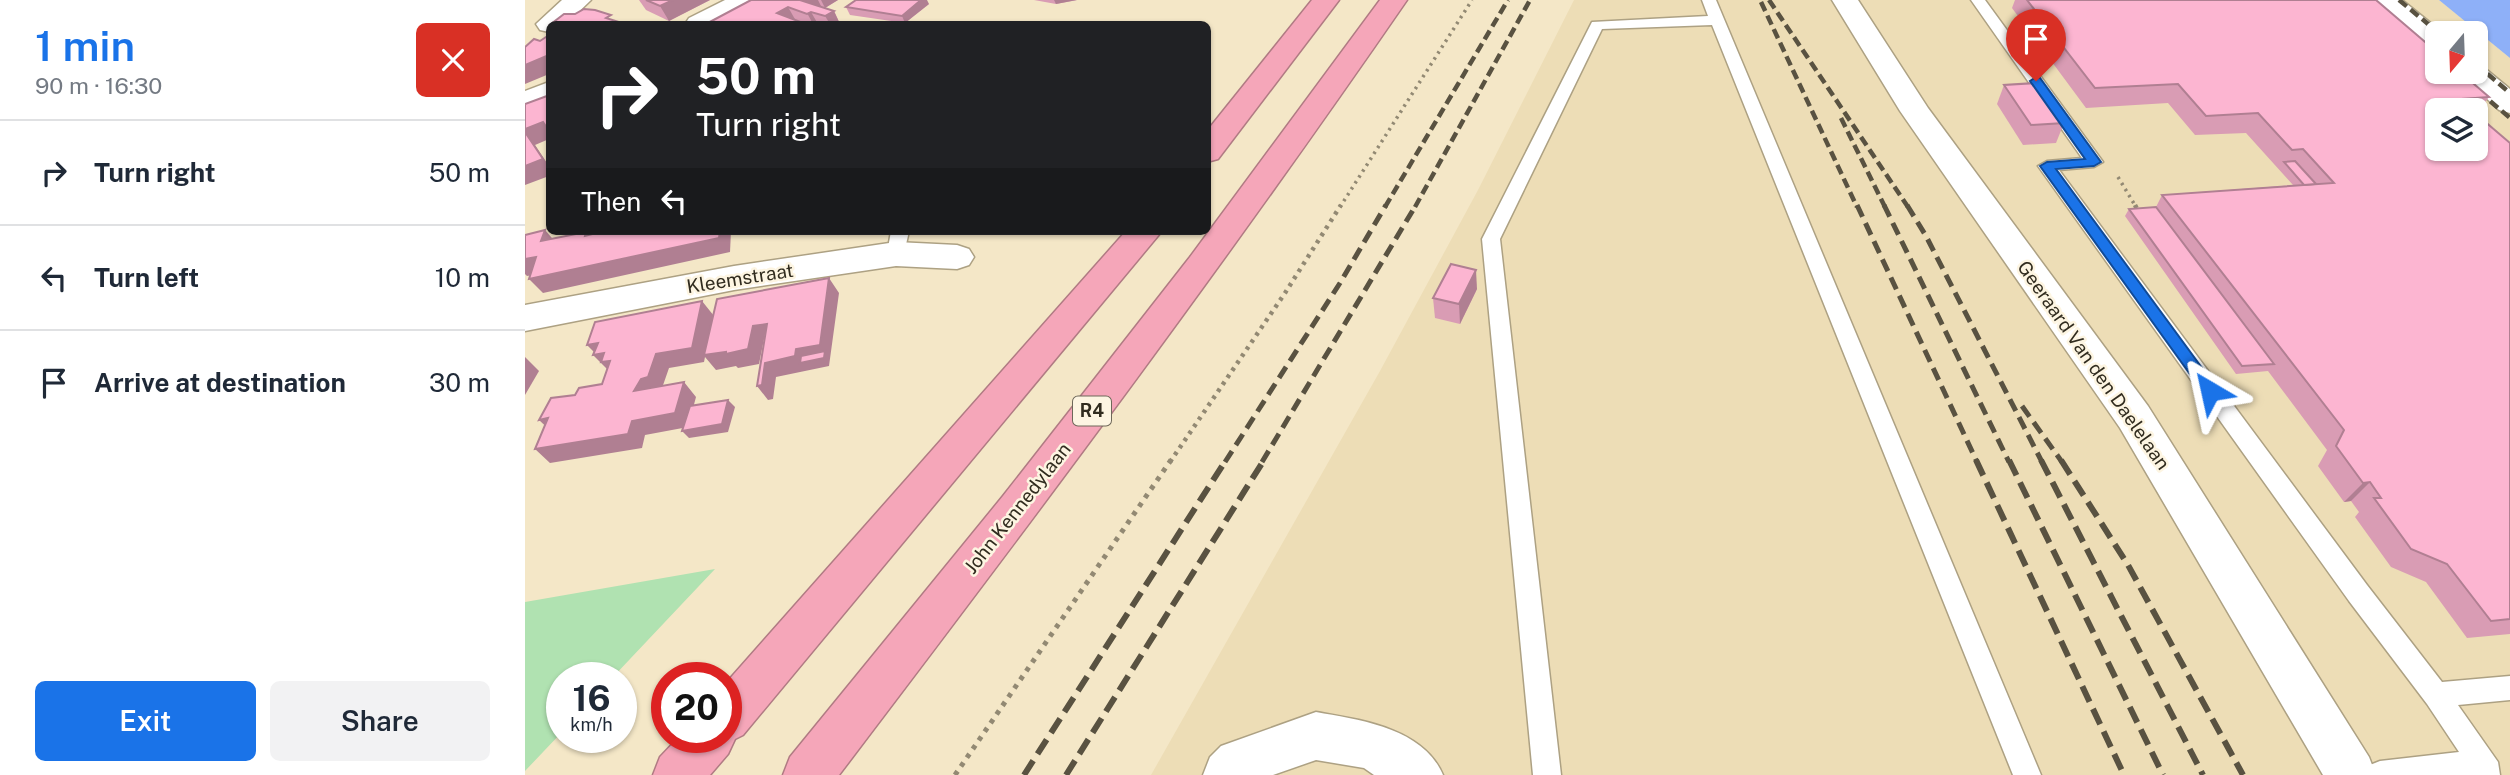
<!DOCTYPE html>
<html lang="en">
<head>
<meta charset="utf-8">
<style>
	:root { --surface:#fff; --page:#f2f2f3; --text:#1f2937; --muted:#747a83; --line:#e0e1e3; --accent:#1a73e8 }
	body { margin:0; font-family:"Public Sans",sans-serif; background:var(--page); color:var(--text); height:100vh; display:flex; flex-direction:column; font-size:26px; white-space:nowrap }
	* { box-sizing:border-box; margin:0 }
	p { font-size:23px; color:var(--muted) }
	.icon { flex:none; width:38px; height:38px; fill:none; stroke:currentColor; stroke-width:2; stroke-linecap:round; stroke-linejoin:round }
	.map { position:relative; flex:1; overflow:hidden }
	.panel { display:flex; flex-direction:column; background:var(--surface); width:525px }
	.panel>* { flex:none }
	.guide { position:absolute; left:21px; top:21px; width:665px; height:214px; border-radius:10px; box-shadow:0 2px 5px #0004; background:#202124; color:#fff; overflow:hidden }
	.needle { width:46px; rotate:199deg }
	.fabs { position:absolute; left:1900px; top:21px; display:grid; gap:14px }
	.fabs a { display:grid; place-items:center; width:63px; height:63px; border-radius:10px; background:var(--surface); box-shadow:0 2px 5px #0004; font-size:35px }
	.speed { position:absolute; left:21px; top:662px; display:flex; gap:14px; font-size:35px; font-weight:700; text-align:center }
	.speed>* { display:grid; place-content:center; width:91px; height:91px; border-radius:50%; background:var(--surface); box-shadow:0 2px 5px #0004; line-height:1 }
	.speed small { font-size:18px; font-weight:400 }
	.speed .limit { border:10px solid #d22; background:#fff; color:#111 }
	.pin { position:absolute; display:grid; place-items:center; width:60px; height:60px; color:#fff; margin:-72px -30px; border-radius:50% 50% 50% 0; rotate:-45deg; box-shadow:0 0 7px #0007 }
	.pin .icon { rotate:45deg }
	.me { position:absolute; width:77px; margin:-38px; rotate:324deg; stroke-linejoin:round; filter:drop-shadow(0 0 5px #0008) }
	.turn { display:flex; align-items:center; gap:24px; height:147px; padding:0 35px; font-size:32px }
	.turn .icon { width:91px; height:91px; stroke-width:2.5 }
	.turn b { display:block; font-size:49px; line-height:60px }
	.then { display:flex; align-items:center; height:66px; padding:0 35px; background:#0003; gap:14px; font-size:26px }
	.round { display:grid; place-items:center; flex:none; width:74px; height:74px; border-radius:10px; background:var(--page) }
	.headline { display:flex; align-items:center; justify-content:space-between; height:119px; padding:0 35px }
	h1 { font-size:42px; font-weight:600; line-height:52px; color:var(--accent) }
	.button { display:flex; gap:14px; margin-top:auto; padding:14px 35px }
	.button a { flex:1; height:80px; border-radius:10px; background:var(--accent); color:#fff; font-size:28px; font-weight:600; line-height:80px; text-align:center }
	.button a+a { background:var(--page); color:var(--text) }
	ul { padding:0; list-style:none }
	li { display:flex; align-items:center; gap:21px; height:105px; padding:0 35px; border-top:2px solid var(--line) }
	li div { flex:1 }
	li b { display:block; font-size:26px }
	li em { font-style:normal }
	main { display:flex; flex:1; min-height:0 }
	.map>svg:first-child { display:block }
	.built { fill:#edddb6; fill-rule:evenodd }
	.green { fill:#b0e2b1 }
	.water { fill:#8eb0f8 }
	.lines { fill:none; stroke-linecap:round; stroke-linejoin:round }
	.lane-casing { stroke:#ada183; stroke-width:3 }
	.street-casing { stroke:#ada183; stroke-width:3 }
	.highway-casing { stroke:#b07b83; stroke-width:3 }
	.path-far2 { stroke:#928973; stroke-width:3.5; stroke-dasharray:2.5 4.5; stroke-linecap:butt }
	.path-far1 { stroke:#928973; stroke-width:4.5; stroke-dasharray:3.5 5; stroke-linecap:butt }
	.path { stroke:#928973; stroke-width:5; stroke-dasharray:4.5 6; stroke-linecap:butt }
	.lane { fill:#fff; fill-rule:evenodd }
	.street { fill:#fff; fill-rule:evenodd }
	.highway { fill:#f5a6b9; fill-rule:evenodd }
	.rail-far2 { stroke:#595241; stroke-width:4.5; stroke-dasharray:10 5; stroke-linecap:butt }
	.rail-far1 { stroke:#595241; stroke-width:5; stroke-dasharray:13 7; stroke-linecap:butt }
	.rail { stroke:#595241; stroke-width:6; stroke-dasharray:17 8; stroke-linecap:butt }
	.wall { fill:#d99cb4; fill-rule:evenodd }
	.shaded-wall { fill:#b07f92 }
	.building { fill:#fcb5d1; stroke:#b07f92; stroke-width:2 }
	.route { fill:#1a73e8; stroke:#114b97; stroke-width:2 }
	.labels { text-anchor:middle; stroke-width:5; stroke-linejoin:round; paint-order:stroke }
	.shield { fill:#fdf5e2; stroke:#6e685a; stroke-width:2 }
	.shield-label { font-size:18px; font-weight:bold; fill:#312c1f }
	.street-label { font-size:19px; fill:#312c1f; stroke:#fdf5e2 }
</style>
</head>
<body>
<main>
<section class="panel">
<div class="headline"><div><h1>1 min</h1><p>90 m · 16:30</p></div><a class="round" style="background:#d93025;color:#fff"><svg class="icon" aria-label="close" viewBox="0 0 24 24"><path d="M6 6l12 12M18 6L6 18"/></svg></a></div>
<ul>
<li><svg class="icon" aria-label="right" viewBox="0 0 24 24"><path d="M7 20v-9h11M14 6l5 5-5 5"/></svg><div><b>Turn right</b></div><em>50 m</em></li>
<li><svg class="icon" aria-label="left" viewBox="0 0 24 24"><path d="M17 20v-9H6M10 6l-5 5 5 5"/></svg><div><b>Turn left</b></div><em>10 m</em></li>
<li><svg class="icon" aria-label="arrive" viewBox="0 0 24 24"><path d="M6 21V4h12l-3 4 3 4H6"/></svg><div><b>Arrive at destination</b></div><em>30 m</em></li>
</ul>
<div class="button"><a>Exit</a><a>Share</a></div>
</section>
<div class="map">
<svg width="1985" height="775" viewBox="0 0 1985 775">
	<rect width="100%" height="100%" fill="#f4e7c7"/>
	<path class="built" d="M1049,0H1914L1985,58V775H626L855,371L953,190ZM1913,33H1951V72H1913ZM1913,110H1951V149H1913Z"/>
	<polygon class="green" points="190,569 88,677 37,677 37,732 0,771 0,602"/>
	<polygon class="water" points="1914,0 1985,0 1985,58"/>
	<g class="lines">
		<g class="lane-casing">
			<g id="lane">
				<polygon points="1177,0 1191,0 1516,775 1488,775 1187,25 1077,29 975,239 1036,775 1008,775 957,239 1067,22 1183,16"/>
				<polygon points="1446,0 1460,0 1578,162 1569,167 1534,170 1842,585 1917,682 1985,676 1985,700 1933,705 1973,762 1975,775 1841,775 1845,765 1855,761 1934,752 1902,704 1824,601 1513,166 1522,161 1557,158"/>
				<polygon points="366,231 384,231 378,258 364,258 362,254"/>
			</g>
		</g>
		<g class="street-casing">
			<g id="street">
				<polygon points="37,0 66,0 41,24 24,24 24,32 15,30 11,24"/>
				<path d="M200,0H234C220,21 184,26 160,24L164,18Z"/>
				<polygon points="1307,0 1333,0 1403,108 1623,406 1844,757 1851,775 1798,775 1595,428 1375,111"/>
				<polygon points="1848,0 1877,0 1918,33 1913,33 1913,51 1903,49"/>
				<polygon points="1951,64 1957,66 1985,89 1985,113 1974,110 1933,72 1951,72"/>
				<polygon points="24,82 24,102 0,111 0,91"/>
				<polygon points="371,242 432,245 444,249 449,257 444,265 432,269 371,266 209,290 0,331 0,305 209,266"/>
				<path d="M791,712C836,720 898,728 918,775H849L839,768L791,760L748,775H678L685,757L696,746Z"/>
			</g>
		</g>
		<g class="highway-casing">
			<g id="highway">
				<polygon points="787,0 814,0 693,159 682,162 682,131"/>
				<path d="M855,0H882C700,264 508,520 314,775H258L265,757L478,496L665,257Z"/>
				<polygon points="601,231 637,231 218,735 210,739 203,754 185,775 128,775 135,757 154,737 201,737 201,683"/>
			</g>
		</g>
		<g class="path-far2">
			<polyline points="1593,177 1611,207"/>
			<polyline points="815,207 947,0"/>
		</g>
		<g class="path-far1">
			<polyline points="1610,205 1613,211"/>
			<polyline points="645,462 760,293 816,205"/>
		</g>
		<polyline class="path" points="430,775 646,460"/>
		<use href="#lane" class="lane"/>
		<use href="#street" class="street"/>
		<use href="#highway" class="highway"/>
		<g class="rail-far2">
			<polyline points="1244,0 1383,207"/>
			<polyline points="1874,0 1914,33"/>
			<polyline points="1236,2 1332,207"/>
			<polyline points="1951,64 1985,93"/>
			<polyline points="1931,72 1985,118"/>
			<polyline points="1316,118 1360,207"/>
			<polyline points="860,207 983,0"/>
			<polyline points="890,207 1005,0"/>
		</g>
		<g class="rail-far1">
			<polyline points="1332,205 1452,462"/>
			<polyline points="1359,205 1484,462"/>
			<polyline points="1382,205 1401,236 1517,462"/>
			<polyline points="1497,406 1537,462"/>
			<polyline points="700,462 815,283 861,205"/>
			<polyline points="737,462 891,205"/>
		</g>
		<g class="rail">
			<polyline points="1451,460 1599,775"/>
			<polyline points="1484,460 1638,775"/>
			<polyline points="1516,460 1678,775"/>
			<polyline points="1536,460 1603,565 1718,775"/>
			<polyline points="499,775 701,460"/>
			<polyline points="541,775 739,460"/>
		</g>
	</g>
	<g class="wall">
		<polygon points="114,0 185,0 144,21 121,10"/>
		<polygon points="226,0 313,0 300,8 296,6 294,7 309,11 315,24 280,24 274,22 275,24 181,24"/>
		<polygon points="509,0 552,0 531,4"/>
		<path d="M1490,0H1851L1964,97L1951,114L1985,143V634L1942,638L1901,582L1866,567L1830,517L1834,512L1826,501L1819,502L1793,466L1802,450L1743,371L1711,374L1600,216L1604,209L1631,207L1637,195L1768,185L1721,133L1670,135L1643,103L1561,108L1487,8ZM1913,110H1951V149Z"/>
		<polygon points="404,4 380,23 325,15 321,7"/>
		<polygon points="1479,85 1539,123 1531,143 1498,145 1472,104"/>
		<polygon points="952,289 935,324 910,318 908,298"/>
	</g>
	<g class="shaded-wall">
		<polygon points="148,0 185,0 144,21 135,6"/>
		<polygon points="275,0 293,0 296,6 284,13 286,12 293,24 288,24"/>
		<polygon points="296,0 313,0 300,8"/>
		<polygon points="396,0 402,0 404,4 380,23 377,16"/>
		<polygon points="529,0 552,0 531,4"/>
		<polygon points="263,7 271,21 252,13"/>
		<polygon points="309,11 315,24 305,24 300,16"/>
		<polygon points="24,55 24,74 0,84 0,65"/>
		<polygon points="18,122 24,130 24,139 10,145 24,166 24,176 0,185 0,129"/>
		<polygon points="20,230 33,245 16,241"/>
		<polygon points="195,231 206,231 205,252 18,293 4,279"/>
		<polygon points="11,257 24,272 2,276 0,274 0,259"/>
		<polygon points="951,270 952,289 935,324 934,304"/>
		<polygon points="304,278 314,293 304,366 251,377 248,399 243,400 232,386 240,363 271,349"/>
		<polygon points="177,301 189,316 228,326 242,324 234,364 213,368 211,366 191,370 180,357 179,362 144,368 136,391 109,391 131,354"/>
		<polygon points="73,343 87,357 90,377 68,355 71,354 62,345"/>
		<polygon points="0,357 14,371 0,395"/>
		<polygon points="159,382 171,397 163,427 120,435 117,448 25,463 10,449 107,421"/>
		<polygon points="203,400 210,407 203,432 164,438 157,431"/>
		<polygon points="23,418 29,434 14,420"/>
		<polygon points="1845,482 1826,501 1819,502 1838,483"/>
	</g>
	<g class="building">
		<polygon points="121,0 148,0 135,6"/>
		<polygon points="226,0 275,0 309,11 300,16 286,12 282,14 263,7 252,13 273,21 266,24 181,24"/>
		<polygon points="331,0 396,0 377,16 321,7"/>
		<polygon points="1502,0 1851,0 1913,53 1913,72 1935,72 1964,97 1935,99 1947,110 1913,110 1913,149 1951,149 1951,114 1985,143 1985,619 1966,621 1922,564 1886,549 1849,498 1856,498 1845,482 1838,483 1811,446 1819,430 1637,195 1809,183 1778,149 1767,150 1733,113 1681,116 1653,84 1570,88"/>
		<polygon points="59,9 70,10 86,15 81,18 100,24 26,24 39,14 50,14"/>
		<polygon points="24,35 24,55 0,65 0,47 9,39 15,41"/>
		<polygon points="1511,83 1539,123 1506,125 1479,85"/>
		<polygon points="22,96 24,98 24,131 18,122 0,129 0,104"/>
		<polygon points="0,132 18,159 0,166"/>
		<polygon points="1770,161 1791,184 1779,185 1759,162"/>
		<polygon points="1631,207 1749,364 1717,366 1604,209"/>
		<polygon points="20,230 16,241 61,232 60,236 68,234 69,231 195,231 194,238 4,279 11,257 0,259 0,235"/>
		<polygon points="926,264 951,270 934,304 908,298"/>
		<polygon points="304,278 295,345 271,349 270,356 240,363 237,385 232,386 242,324 228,326 223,349 201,354 201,352 179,355 192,299"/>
		<polygon points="177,301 167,348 131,354 123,377 116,379 109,391 159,382 150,413 107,421 103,434 10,449 23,418 14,420 26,398 50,395 54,388 77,384 85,361 76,362 79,353 68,355 73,343 62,345 70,322"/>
		<polygon points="300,351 299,358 275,363 276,356"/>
		<polygon points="203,400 197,424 157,431 165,406"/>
	</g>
	<polygon class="route" points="1511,77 1515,78 1576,162 1569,166 1531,169 1691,387 1693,391 1691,395 1680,395 1515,166 1522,162 1560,159 1505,81"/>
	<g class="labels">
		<rect class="shield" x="548" y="396.5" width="38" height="29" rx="5"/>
		<g class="shield-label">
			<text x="567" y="417">R4</text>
		</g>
		<g class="street-label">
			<text transform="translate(215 278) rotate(-9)" y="7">Kleemstraat</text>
			<text transform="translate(1569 365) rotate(55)" y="7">Geeraard Van den Daelelaan</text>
			<text transform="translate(492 508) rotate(-52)" y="7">John Kennedylaan</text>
		</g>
	</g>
</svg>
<div class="fabs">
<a><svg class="needle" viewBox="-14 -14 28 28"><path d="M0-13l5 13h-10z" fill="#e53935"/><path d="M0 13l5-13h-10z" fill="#747a83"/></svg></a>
<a><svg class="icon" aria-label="layers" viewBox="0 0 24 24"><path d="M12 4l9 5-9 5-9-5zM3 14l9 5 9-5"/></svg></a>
</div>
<div class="speed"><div>16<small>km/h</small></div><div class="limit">20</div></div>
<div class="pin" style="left:1511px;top:81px;background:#d93025"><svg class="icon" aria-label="arrive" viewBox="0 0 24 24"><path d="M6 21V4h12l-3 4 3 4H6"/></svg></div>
<svg class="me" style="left:1685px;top:391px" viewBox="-20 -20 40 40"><path d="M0-17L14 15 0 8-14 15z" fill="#1a73e8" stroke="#fff" stroke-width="4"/></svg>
<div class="guide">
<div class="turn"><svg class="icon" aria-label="right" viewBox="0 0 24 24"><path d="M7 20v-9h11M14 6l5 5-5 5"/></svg><div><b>50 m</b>Turn right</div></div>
<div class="then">Then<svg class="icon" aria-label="left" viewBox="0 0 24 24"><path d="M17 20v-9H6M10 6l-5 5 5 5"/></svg></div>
</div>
</div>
</main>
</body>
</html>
